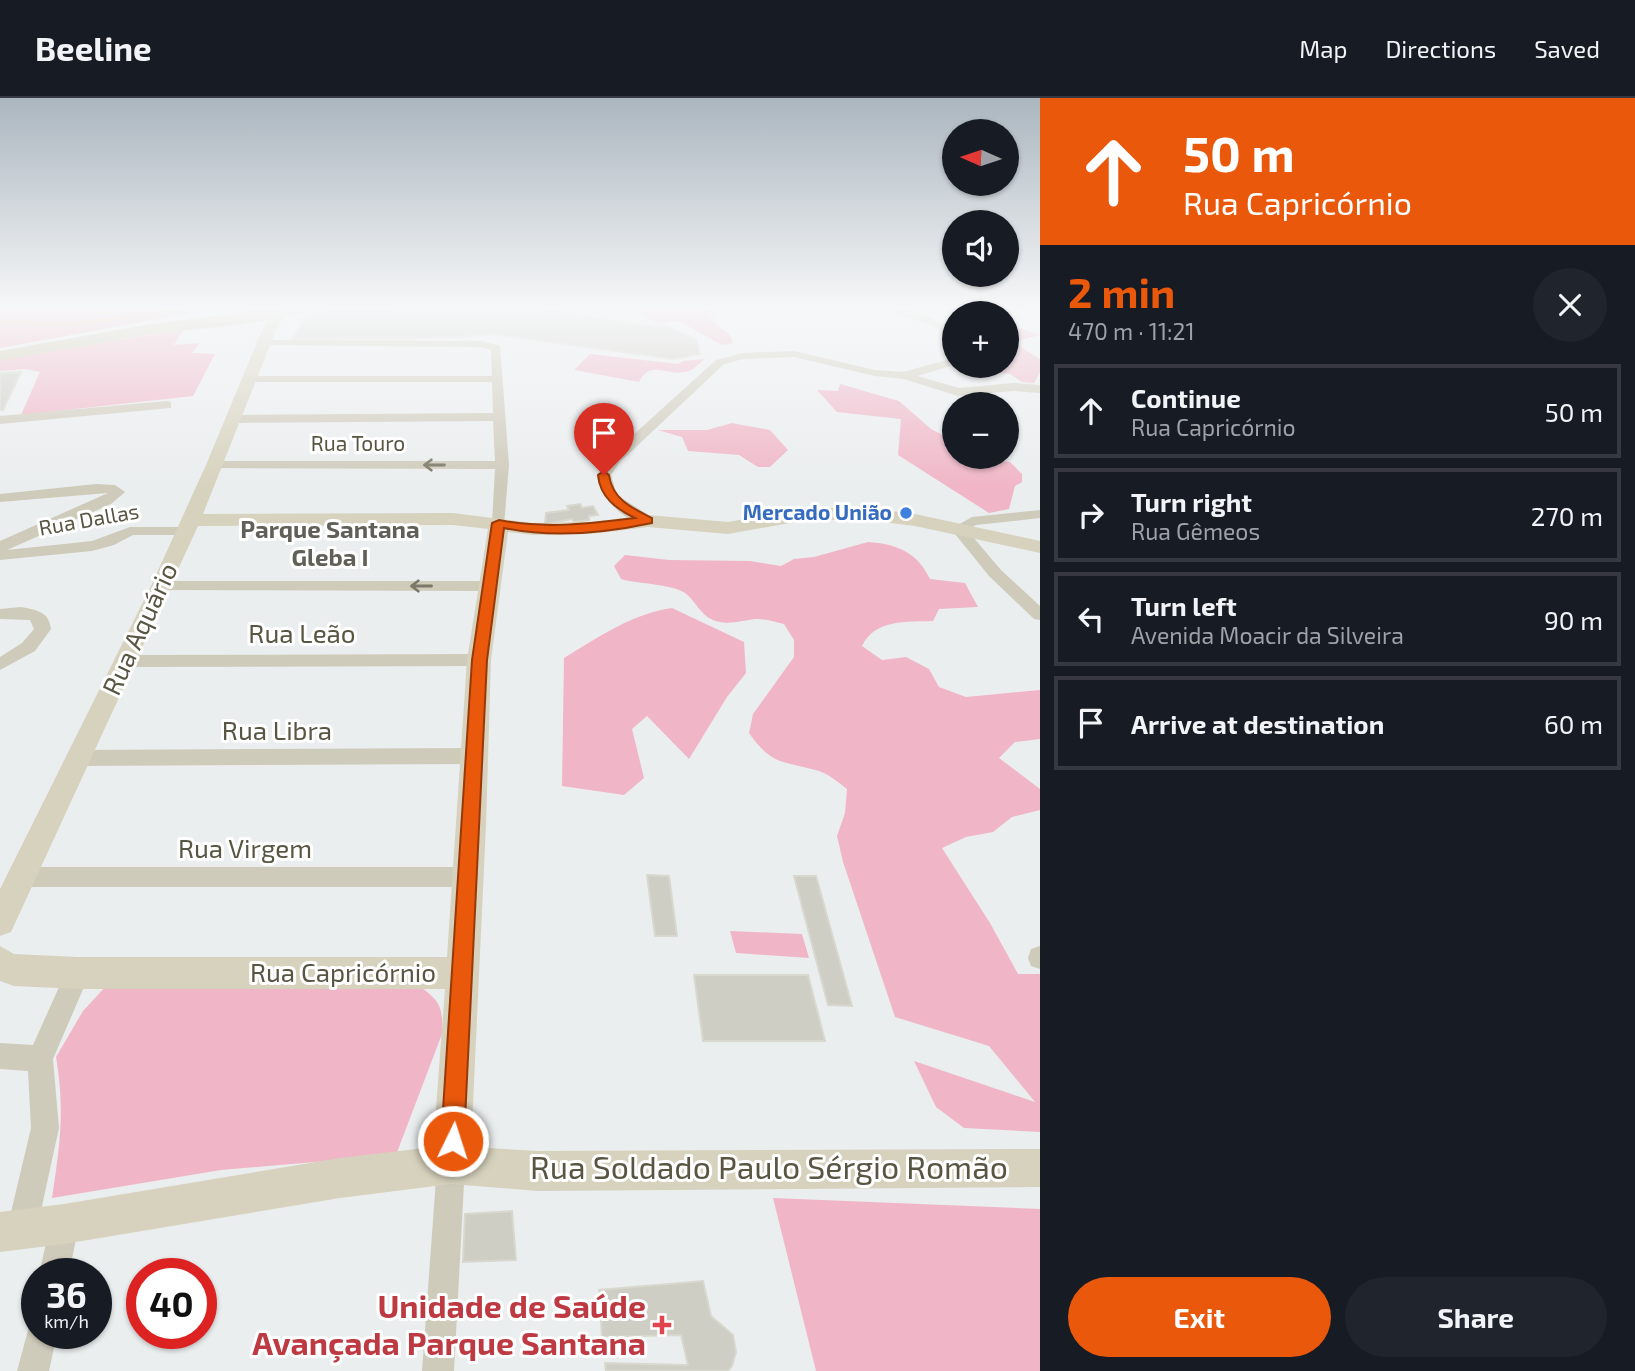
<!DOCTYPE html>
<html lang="en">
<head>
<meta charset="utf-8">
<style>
	:root { --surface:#171b24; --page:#20242c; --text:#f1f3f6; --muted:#9ea1a6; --line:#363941; --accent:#ea580c }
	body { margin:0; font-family:"Exo 2",sans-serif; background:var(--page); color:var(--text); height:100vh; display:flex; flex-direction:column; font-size:26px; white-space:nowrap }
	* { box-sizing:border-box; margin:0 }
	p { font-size:23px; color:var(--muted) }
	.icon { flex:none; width:38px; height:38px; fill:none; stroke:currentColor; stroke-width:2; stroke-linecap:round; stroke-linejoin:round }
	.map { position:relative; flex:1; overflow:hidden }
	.side { display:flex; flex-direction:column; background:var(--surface); width:595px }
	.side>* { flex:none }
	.guide { background:#ea580c; color:#fff; overflow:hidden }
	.needle { width:46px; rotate:273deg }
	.controls { position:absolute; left:942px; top:21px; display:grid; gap:14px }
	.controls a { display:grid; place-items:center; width:77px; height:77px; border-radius:50%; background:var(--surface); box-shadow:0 2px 5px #0004; font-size:35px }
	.speed { position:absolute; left:21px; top:1160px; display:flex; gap:14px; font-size:35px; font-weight:700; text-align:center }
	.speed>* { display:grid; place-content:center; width:91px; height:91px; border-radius:50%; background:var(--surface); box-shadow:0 2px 5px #0004; line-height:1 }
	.speed small { font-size:18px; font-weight:400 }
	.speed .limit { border:10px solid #d22; background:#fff; color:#111 }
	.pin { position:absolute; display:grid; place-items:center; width:60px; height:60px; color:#fff; margin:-72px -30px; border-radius:50% 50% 50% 0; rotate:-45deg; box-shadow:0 0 7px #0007 }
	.pin .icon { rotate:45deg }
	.me { position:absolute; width:77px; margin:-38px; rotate:4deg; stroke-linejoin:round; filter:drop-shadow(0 0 5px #0008) }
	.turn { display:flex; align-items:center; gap:24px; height:147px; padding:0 28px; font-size:32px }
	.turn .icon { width:91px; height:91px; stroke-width:2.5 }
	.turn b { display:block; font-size:49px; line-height:60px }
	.round { display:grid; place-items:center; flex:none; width:74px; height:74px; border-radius:37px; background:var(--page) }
	.overview { display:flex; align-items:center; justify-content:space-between; height:119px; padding:0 28px }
	h1 { font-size:42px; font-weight:700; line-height:52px; color:var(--accent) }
	.primary-button { display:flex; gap:14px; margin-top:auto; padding:14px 28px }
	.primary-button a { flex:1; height:80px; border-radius:42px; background:var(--accent); color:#fff; font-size:28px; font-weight:700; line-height:80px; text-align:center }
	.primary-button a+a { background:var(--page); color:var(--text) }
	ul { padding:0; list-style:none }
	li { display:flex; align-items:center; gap:21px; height:94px; margin:0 14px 10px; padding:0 14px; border:4px solid var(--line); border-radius:0px }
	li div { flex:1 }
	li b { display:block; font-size:26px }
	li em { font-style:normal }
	header { display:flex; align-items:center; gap:42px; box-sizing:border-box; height:98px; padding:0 35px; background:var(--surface); border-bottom:2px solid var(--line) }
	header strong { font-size:33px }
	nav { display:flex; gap:38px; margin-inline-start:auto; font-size:24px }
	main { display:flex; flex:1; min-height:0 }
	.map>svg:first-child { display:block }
	.green { fill:#f0b6c7 }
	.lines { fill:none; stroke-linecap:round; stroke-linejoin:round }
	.stream { stroke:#efba81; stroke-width:2.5 }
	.building { fill:#cecec5; stroke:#d8d8cf; stroke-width:2 }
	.street { fill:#cfcbbb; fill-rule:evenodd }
	.secondary { fill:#d6d2bd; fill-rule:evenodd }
	.primary { fill:#ccc6a9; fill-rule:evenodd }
	.oneway { stroke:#7c7867 }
	.route { fill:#ea580c; stroke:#983908; stroke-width:2 }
	.shop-dot { fill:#3f7fe0; stroke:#fff; stroke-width:2.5 }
	.health-dot { fill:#e0444e; stroke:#fff; stroke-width:2.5 }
	.labels { text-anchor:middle; stroke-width:6; stroke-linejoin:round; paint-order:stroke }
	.far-street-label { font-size:21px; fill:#595543; stroke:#fff }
	.far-shop-label { font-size:21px; font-weight:bold; fill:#366cbe; stroke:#fff; text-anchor:end }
	.far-quarter-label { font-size:24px; font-weight:bold; fill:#616058; stroke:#fff }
	.street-label { font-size:26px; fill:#595543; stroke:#fff }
	.near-street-label { font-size:32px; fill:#595543; stroke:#fff }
	.near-health-label { font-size:32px; font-weight:bold; fill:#be3a42; stroke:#fff; text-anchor:end }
</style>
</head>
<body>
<header>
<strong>Beeline</strong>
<nav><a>Map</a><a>Directions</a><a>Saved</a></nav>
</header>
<main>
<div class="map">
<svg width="1040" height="1273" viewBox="0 0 1040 1273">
	<rect width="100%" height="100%" fill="#ebeeef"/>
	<g class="green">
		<polygon points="0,210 196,210 186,216 0,250"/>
		<polygon points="629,210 705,210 715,219 709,221 730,237 733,245 722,247 679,223 657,225"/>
		<polygon points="1006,230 1018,230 1040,237 1013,244 1040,261 1040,274 1034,285 1022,284 1010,276 972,271 982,268 1006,268"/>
		<polygon points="184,231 174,247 200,245 192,255 215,256 193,298 21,317 40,274 25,271 0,273 0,262"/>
		<path d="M590,256L678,266L683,263L705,261C698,266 693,273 685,274C666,278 650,261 639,284L574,272Z"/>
		<polygon points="840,286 899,303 931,331 954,343 954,359 982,359 1010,364 1022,376 1022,384 1015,388 1009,411 989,415 898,357 901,321 837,314 817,292 838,293"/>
		<polygon points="732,325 770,332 788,352 770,369 758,369 739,357 688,353 682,339 658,332 707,332"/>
		<path d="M868,444C897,446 917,454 930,481L965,485L978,509L939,511L933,523C906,524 875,521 862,548L882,562L906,559L929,571L939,589L966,599L1040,592V641L1015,644L999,660L1040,691V712L1012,719L993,734L966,739L942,750L990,825L1018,876H1040V1034L964,1030L936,1009L914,963L1035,1004L989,948L895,919L843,764L837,738L845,715L847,691C839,685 829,676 819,673C784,663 772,668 749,635L753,616L794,559V542L784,526C775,524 766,521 757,521C744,522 726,528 713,522C700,517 696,503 685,495C672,486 638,486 621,481L614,468L625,457L669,462L750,463L781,468L794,461L814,459Z"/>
		<path d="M672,510L744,544L746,575L727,599L689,661L647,618L632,631L644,680L624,697L562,688L564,560C599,539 631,516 672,510Z"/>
		<polygon points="730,833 802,836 809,860 736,855"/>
		<path d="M107,887L419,888C441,903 443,910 442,936L396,1057L221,1072L52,1100C60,1046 65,1013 56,959L83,913Z"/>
		<polygon points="773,1100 1040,1111 1040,1273 816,1273"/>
	</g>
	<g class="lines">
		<polyline class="stream" points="0,223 68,227 189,211"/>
	</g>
	<g class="building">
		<polygon points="418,210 535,210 640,227 664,228 696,241 700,256 674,261 491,236 443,240 293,241 308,215"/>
		<polygon points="21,274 3,312 0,312 0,275"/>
		<polygon points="580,406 582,410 593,408 598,417 589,418 589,422 574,424 572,421 545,426 546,415 569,412 567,408"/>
		<polygon points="647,777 669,778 677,838 655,838"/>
		<polygon points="794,778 816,778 852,908 828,907"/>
		<polygon points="694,877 808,877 825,943 703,943"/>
		<polygon points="512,1113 516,1162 463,1164 465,1116"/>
		<polygon points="703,1183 711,1218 733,1237 736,1254 732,1268 728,1273 606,1273 605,1265 688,1267 681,1237 602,1239 599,1192"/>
	</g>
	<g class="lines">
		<g class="street">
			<polygon points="213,210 223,210 224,213 215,215"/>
			<path d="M881,210C905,210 937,218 954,235V245L936,229Z"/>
			<polygon points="987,210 1009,210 992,215 971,215"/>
			<polygon points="265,242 483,243 500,248 509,367 504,428 494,428 492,425 495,371 210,370 208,367 215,363 495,363 493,323 234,325 228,321 234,317 493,315 492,284 249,284 243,281 249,278 492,278 491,252 482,249 261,247 261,243"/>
			<path d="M794,253L875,272L903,274L954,260V267L917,278L959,290L1013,285L1040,287V295L1013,293L958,298L904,281L875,278L794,259L743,261L724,266L620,364L611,377L617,397L653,420L655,423L653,426C630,431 598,399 597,377L610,358L716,262L743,255Z"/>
			<polygon points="167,303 171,304 171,310 0,326 0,318"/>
			<polygon points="96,386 115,387 125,394 111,406 7,452 92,443 130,429 186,429 193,433 186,437 133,437 114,447 92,453 0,462 0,443 108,395 0,404 0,396"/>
			<polygon points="1040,412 1040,420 976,427 967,432 1001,472 1040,508 1040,522 1034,521 989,478 951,431 972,419"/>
			<polygon points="162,483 489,483 497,488 489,493 156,492 154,488 156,484"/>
			<path d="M21,509C36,512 49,513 51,531L35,553L0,572V559L22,545L34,531L30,522L0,521V511Z"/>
			<polygon points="479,556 488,562 479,568 125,569 116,563 125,557"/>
			<polygon points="476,650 483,653 486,658 483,663 476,666 79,668 72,665 69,660 72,655 79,652"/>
			<polygon points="22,769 468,769 476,772 479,779 476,786 468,789 22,789 14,786 11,779 14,772"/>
			<polygon points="1040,848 1040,871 1031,868 1028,860 1031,851"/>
			<polygon points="78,863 87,867 90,875 53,961 59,1030 37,1131 33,1142 22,1146 11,1142 7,1131 31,1030 28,973 0,971 0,945 33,947 69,867"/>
			<polygon points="451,1053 461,1057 465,1067 454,1273 422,1273 437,1067 441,1057"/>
			<polygon points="64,1111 75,1115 79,1126 69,1176 39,1176 53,1115"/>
			<polygon points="37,1222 37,1236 57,1236 49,1273 17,1273 30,1225"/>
		</g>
		<polygon class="secondary" points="279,212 286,216 276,232 203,416 453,415 533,425 591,424 648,417 728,424 801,411 859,409 915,416 1040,443 1040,455 915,428 859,421 801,423 728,436 648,429 591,436 533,437 508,434 491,562 486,727 471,1049 538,1053 1040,1051 1040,1089 538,1093 451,1086 340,1100 64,1146 0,1154 0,1114 64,1106 340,1060 433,1049 445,891 78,891 14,888 0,883 0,848 14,856 78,859 447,859 467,562 488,431 453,427 198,428 11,834 0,838 0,791 151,488 206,367 262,232 274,213"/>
		<polygon class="primary" points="279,210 314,210 306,215 237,227 151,236 0,263 0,253 151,226"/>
	</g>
	<defs><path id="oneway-shaft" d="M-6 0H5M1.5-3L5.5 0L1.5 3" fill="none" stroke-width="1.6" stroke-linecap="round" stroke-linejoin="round" transform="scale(1.75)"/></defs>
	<g class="oneway">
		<use href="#oneway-shaft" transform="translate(434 367) rotate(180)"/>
		<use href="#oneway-shaft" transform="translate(421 488) rotate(180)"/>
	</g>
	<linearGradient id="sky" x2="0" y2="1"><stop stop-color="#abb6bf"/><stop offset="0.54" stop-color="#f6f7f8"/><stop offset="1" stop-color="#f6f7f8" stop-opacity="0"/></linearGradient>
	<rect width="1040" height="388" fill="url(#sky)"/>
	<path class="route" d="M604,373L609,377C612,401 632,410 652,420V425C605,435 551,440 504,430L487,562L464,1043L461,1051L453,1054L445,1051L441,1043L472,562L492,425L499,422C545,431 588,426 635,420C616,411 600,399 598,377Z"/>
	<circle class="shop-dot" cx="906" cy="415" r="7"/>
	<path class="health-dot" d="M658.5 1216.5h7v7h7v7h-7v7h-7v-7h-7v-7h7z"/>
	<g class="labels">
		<g class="far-street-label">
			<text x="358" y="353">Rua Touro</text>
			<text transform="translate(89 422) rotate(-10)" y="7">Rua Dallas</text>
		</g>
		<g class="far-shop-label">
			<text x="892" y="422">Mercado União</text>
		</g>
		<g class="far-quarter-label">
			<text x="330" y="440">Parque Santana<tspan x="330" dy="28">Gleba I</tspan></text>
		</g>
		<g class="street-label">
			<text transform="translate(140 531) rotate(-65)" y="9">Rua Aquário</text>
			<text x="302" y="545">Rua Leão</text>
			<text x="277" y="642">Rua Libra</text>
			<text x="245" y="760">Rua Virgem</text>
			<text x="343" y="884">Rua Capricórnio</text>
		</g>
		<g class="near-street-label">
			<text x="769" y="1081">Rua Soldado Paulo Sérgio Romão</text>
		</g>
		<g class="near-health-label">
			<text x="646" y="1220">Unidade de Saúde<tspan x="646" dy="37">Avançada Parque Santana</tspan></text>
		</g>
	</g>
</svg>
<div class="controls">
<a><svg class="needle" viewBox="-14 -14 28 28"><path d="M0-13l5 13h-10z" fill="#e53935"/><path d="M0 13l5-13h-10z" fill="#9ea1a6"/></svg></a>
<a><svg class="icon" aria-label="sound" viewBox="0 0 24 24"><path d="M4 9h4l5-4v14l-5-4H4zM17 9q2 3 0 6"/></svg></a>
<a>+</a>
<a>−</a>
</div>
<div class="speed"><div>36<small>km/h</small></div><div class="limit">40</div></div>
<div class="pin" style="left:604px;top:377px;background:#d93025"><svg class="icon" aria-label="arrive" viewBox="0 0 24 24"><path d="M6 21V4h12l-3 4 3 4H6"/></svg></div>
<svg class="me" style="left:453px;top:1043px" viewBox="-20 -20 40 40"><circle r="17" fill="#ea580c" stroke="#fff" stroke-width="3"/><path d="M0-11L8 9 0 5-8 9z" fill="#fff"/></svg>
</div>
<section class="side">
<div class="guide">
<div class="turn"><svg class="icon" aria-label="ahead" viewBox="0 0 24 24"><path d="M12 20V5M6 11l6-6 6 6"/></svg><div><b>50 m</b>Rua Capricórnio</div></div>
</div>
<div class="overview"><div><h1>2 min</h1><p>470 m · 11:21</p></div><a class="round"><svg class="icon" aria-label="close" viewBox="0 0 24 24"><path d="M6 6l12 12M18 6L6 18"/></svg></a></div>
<ul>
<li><svg class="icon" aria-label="ahead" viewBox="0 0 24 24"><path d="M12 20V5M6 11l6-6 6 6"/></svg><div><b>Continue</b><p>Rua Capricórnio</p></div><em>50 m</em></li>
<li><svg class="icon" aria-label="right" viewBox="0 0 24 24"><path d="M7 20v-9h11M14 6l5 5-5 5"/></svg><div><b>Turn right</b><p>Rua Gêmeos</p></div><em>270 m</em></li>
<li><svg class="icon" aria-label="left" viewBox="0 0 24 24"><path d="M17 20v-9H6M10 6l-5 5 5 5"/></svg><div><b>Turn left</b><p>Avenida Moacir da Silveira</p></div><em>90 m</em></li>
<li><svg class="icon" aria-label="arrive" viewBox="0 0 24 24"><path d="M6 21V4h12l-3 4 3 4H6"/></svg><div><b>Arrive at destination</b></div><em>60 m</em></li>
</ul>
<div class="primary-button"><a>Exit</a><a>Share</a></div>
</section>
</main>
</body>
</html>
